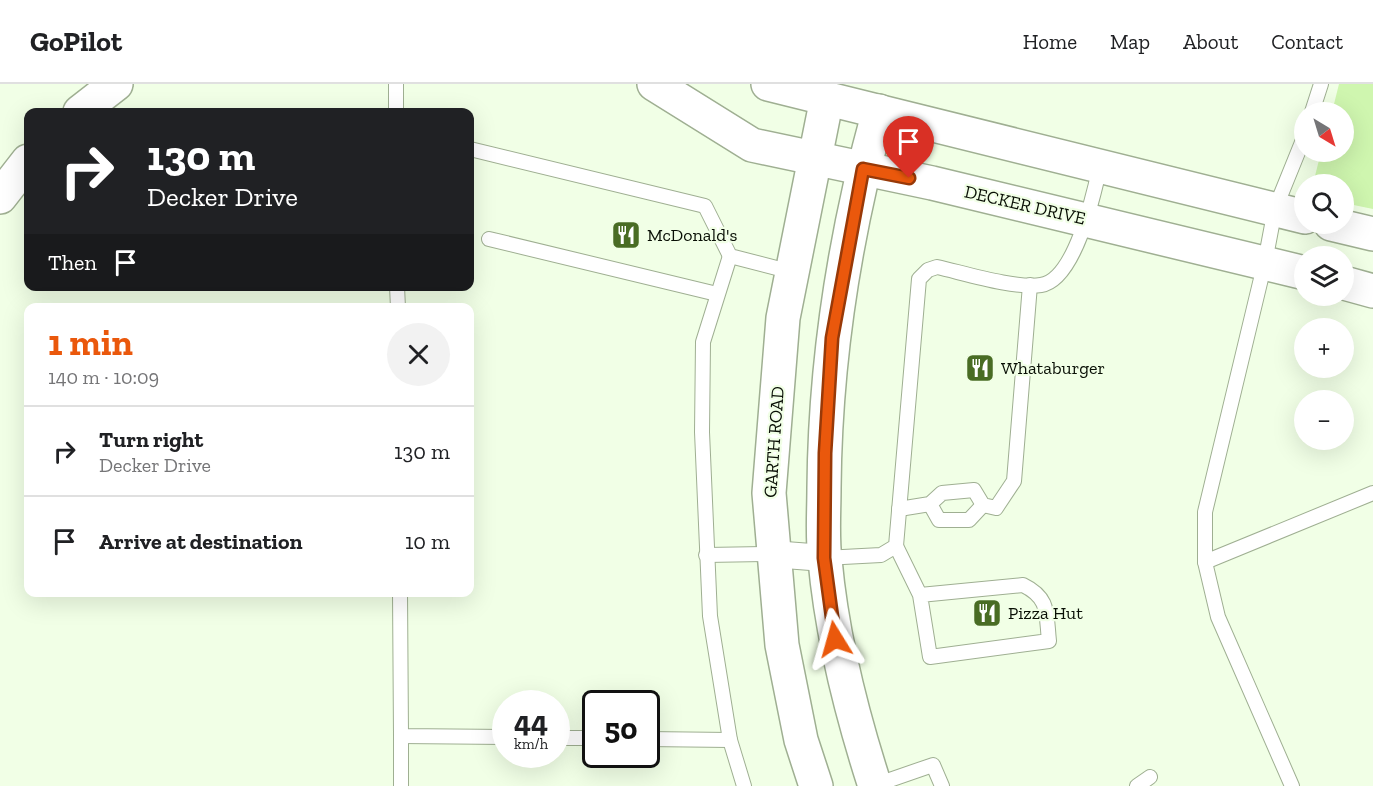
<!DOCTYPE html>
<html lang="en">
<head>
<meta charset="utf-8">
<style>
	:root { --surface:#fff; --page:#f2f2f2; --text:#202124; --muted:#757577; --line:#e0e0e0; --accent:#ea580c }
	body { margin:0; font-family:"Zilla Slab",serif; background:var(--page); color:var(--text); height:100vh; display:flex; flex-direction:column; font-size:22px; white-space:nowrap }
	* { box-sizing:border-box; margin:0 }
	p { font-size:20px; color:var(--muted) }
	.icon { flex:none; width:33px; height:33px; fill:none; stroke:currentColor; stroke-width:2; stroke-linecap:round; stroke-linejoin:round }
	.map { position:relative; flex:1; overflow:hidden }
	.drawer { position:absolute; left:24px; top:219px; width:450px; height:294px; display:flex; flex-direction:column; background:var(--surface); border-radius:12px; box-shadow:0 6px 24px #0002 }
	.drawer>* { flex:none }
	.guide { position:absolute; left:24px; top:24px; width:450px; height:183px; border-radius:12px; box-shadow:0 6px 24px #0002; background:#202124; color:#fff; overflow:hidden }
	.needle { width:39px; rotate:142deg }
	.tools { position:absolute; left:1294px; top:18px; display:grid; gap:12px }
	.tools a { display:grid; place-items:center; width:60px; height:60px; border-radius:50%; background:var(--surface); box-shadow:0 6px 24px #0002; font-size:30px }
	.speed { position:absolute; left:492px; top:606px; display:flex; gap:12px; font-size:30px; font-weight:700; text-align:center }
	.speed>* { display:grid; place-content:center; width:78px; height:78px; border-radius:50%; background:var(--surface); box-shadow:0 6px 24px #0002; line-height:1 }
	.speed small { font-size:15px; font-weight:400 }
	.speed .limit { border:3px solid #111; border-radius:9px; background:#fff; color:#111 }
	.pin { position:absolute; display:grid; place-items:center; width:51px; height:51px; color:#fff; margin:-62px -26px; border-radius:50% 50% 50% 0; rotate:-45deg; box-shadow:0 0 6px #0007 }
	.pin .icon { rotate:45deg }
	.me { position:absolute; width:66px; margin:-33px; rotate:352deg; stroke-linejoin:round; filter:drop-shadow(0 0 4px #0008) }
	.turn { display:flex; align-items:center; gap:21px; height:126px; padding:0 24px; font-size:27px }
	.turn .icon { width:78px; height:78px; stroke-width:2.5 }
	.turn b { display:block; font-size:42px; line-height:51px }
	.then { display:flex; align-items:center; height:57px; padding:0 24px; background:#0003; gap:12px; font-size:22px }
	.round { display:grid; place-items:center; flex:none; width:63px; height:63px; border-radius:32px; background:var(--page) }
	.overview { display:flex; align-items:center; justify-content:space-between; height:102px; padding:0 24px }
	h1 { font-size:36px; font-weight:800; line-height:45px; color:var(--accent) }
	ul { padding:0; list-style:none }
	li { display:flex; align-items:center; gap:18px; height:90px; padding:0 24px; border-top:2px solid var(--line) }
	li div { flex:1 }
	li b { display:block; font-size:22px }
	li em { font-style:normal }
	header { display:flex; align-items:center; gap:36px; box-sizing:border-box; height:84px; padding:0 30px; background:var(--surface); border-bottom:2px solid var(--line) }
	header strong { font-size:28px }
	nav { display:flex; gap:33px; margin-inline-start:auto; font-size:21px }
	.map>svg:first-child { display:block }
	.green { fill:#cff6af }
	.lines { fill:none; stroke-linecap:round; stroke-linejoin:round }
	.service-casing { stroke:#9faf92; stroke-width:16 }
	.minor-casing { stroke:#9faf92; stroke-width:28 }
	.tertiary-casing { stroke:#9faf92; stroke-width:36 }
	.secondary-casing { stroke:#9faf92; stroke-width:36 }
	.primary-casing { stroke:#9faf92; stroke-width:36 }
	.service { stroke:#fff; stroke-width:14 }
	.minor { stroke:#fff; stroke-width:26 }
	.tertiary { stroke:#fff; stroke-width:33 }
	.secondary { stroke:#fff; stroke-width:33 }
	.primary { stroke:#fff; stroke-width:33 }
	.route-casing { stroke:#983908; stroke-width:15 }
	.route { stroke:#ea580c; stroke-width:10 }
	.labels { text-anchor:middle; stroke-width:4.5; stroke-linejoin:round; paint-order:stroke }
	.street-label { font-size:18px; fill:#090f05; stroke:#f1ffe6 }
	.poi-label { font-size:18px; fill:#090f05; stroke:#f1ffe6; text-anchor:start }
</style>
</head>
<body>
<header>
<strong>GoPilot</strong>
<nav><a>Home</a><a>Map</a><a>About</a><a>Contact</a></nav>
</header>
<div class="map">
<svg width="1373" height="702" viewBox="0 0 1373 702">
	<rect width="100%" height="100%" fill="#f1ffe6"/>
	<polygon class="green" points="1339,0 1373,0 1373,125 1344,119 1344,100 1313,100 1321,68 1344,68 1344,28 1332,28"/>
	<g class="lines">
		<g class="service-casing">
			<g id="service">
				<polyline points="396,0 396,28"/>
				<polyline points="1312,28 1321,0"/>
				<polyline points="470,65 705,122 730,172 792,188"/>
				<polyline points="489,155 717,210"/>
				<polyline points="730,172 703,258 702,348 710,532 730,656 744,702"/>
				<polyline points="397,202 398,224"/>
				<polyline points="930,420 939,436 969,436 983,421"/>
				<polyline points="899,425 930,420 942,409 974,406 983,421 996,424 1014,397 1030,201"/>
				<path d="M896,462L920,511L930,573L1049,557C1046,530 1050,514 1023,501L920,511"/>
				<polyline points="706,471 772,470"/>
				<path d="M824,474L881,471L896,462L919,195L928,186L937,183C964,189 1015,205 1041,201C1075,196 1094,110 1100,82"/>
				<polyline points="1205,478 1373,409"/>
				<polyline points="400,508 401,652 506,653"/>
				<polyline points="556,654 596,654"/>
				<polyline points="646,655 730,656"/>
				<polyline points="875,701 933,681 942,702"/>
				<polyline points="401,702 401,652"/>
				<polyline points="1137,702 1150,693"/>
				<polyline points="1292,702 1218,533 1205,478 1205,428 1265,178 1275,125 1305,51"/>
			</g>
		</g>
		<g class="minor-casing">
			<polyline id="minor" points="772,470 824,474"/>
		</g>
		<g class="tertiary-casing">
			<g id="tertiary">
				<polyline points="80,28 116,0"/>
				<polyline points="0,113 28,77"/>
			</g>
		</g>
		<g class="secondary-casing">
			<g id="secondary">
				<polyline points="816,702 801,656 782,561 769,409 783,234 827,14"/>
				<path d="M875,702C851,628 832,554 825,476C822,453 824,428 824,404C825,276 845,150 879,27"/>
			</g>
		</g>
		<g class="primary-casing">
			<g id="primary">
				<polyline points="654,0 752,61 932,99 1305,189"/>
				<polyline points="768,0 1305,133"/>
				<polyline points="1331,140 1373,150"/>
				<polyline points="1344,199 1373,207"/>
			</g>
		</g>
		<use href="#service" class="service"/>
		<use href="#minor" class="minor"/>
		<use href="#tertiary" class="tertiary"/>
		<use href="#secondary" class="secondary"/>
		<use href="#primary" class="primary"/>
	</g>
	<g class="lines">
		<g class="route-casing">
			<polyline id="route" points="835,555 824,474 825,369 832,254 863,85 909,94"/>
		</g>
		<use href="#route" class="route"/>
	</g>
	<defs>
		<g id="restaurant-square" transform="scale(1.5)"><rect x="-9" y="-9" width="18" height="18" rx="4" fill="#496c24" stroke="#f1ffe6"/><path d="M-5-6h1v4h1v-4h1v4h1v-4h1v5L-1.5 .5V6h-2V.5L-5-1ZM5-6V6H3V1.5H1.5Q1.5-4 5-6Z" fill="#fff"/></g>
	</defs>
	<g fill-rule="evenodd">
		<use href="#restaurant-square" x="626" y="151"/>
		<use href="#restaurant-square" x="980" y="284"/>
		<use href="#restaurant-square" x="987" y="529"/>
	</g>
	<g class="labels">
		<g class="street-label">
			<text transform="translate(1025 121) rotate(13)" y="6">DECKER DRIVE</text>
			<text transform="translate(774 358) rotate(-86)" y="6">GARTH ROAD</text>
		</g>
		<g class="poi-label">
			<text x="647" y="157">McDonald's</text>
			<text x="1001" y="290">Whataburger</text>
			<text x="1008" y="535">Pizza Hut</text>
		</g>
	</g>
</svg>
<div class="tools">
<a><svg class="needle" viewBox="-14 -14 28 28"><path d="M0-13l5 13h-10z" fill="#e53935"/><path d="M0 13l5-13h-10z" fill="#757577"/></svg></a>
<a><svg class="icon" aria-label="search" viewBox="0 0 24 24"><circle cx="10" cy="10" r="6"/><path d="M15 15l6 6"/></svg></a>
<a><svg class="icon" aria-label="layers" viewBox="0 0 24 24"><path d="M12 4l9 5-9 5-9-5zM3 14l9 5 9-5"/></svg></a>
<a>+</a>
<a>−</a>
</div>
<div class="speed"><div>44<small>km/h</small></div><div class="limit">50</div></div>
<div class="pin" style="left:909px;top:94px;background:#d93025"><svg class="icon" aria-label="arrive" viewBox="0 0 24 24"><path d="M6 21V4h12l-3 4 3 4H6"/></svg></div>
<svg class="me" style="left:835px;top:555px" viewBox="-20 -20 40 40"><path d="M0-17L14 15 0 8-14 15z" fill="#ea580c" stroke="#fff" stroke-width="4"/></svg>
<div class="guide">
<div class="turn"><svg class="icon" aria-label="right" viewBox="0 0 24 24"><path d="M7 20v-9h11M14 6l5 5-5 5"/></svg><div><b>130 m</b>Decker Drive</div></div>
<div class="then">Then<svg class="icon" aria-label="arrive" viewBox="0 0 24 24"><path d="M6 21V4h12l-3 4 3 4H6"/></svg></div>
</div>
<section class="drawer">
<div class="overview"><div><h1>1 min</h1><p>140 m · 10:09</p></div><a class="round"><svg class="icon" aria-label="close" viewBox="0 0 24 24"><path d="M6 6l12 12M18 6L6 18"/></svg></a></div>
<ul>
<li><svg class="icon" aria-label="right" viewBox="0 0 24 24"><path d="M7 20v-9h11M14 6l5 5-5 5"/></svg><div><b>Turn right</b><p>Decker Drive</p></div><em>130 m</em></li>
<li><svg class="icon" aria-label="arrive" viewBox="0 0 24 24"><path d="M6 21V4h12l-3 4 3 4H6"/></svg><div><b>Arrive at destination</b></div><em>10 m</em></li>
</ul>
</section>
</div>
</body>
</html>
